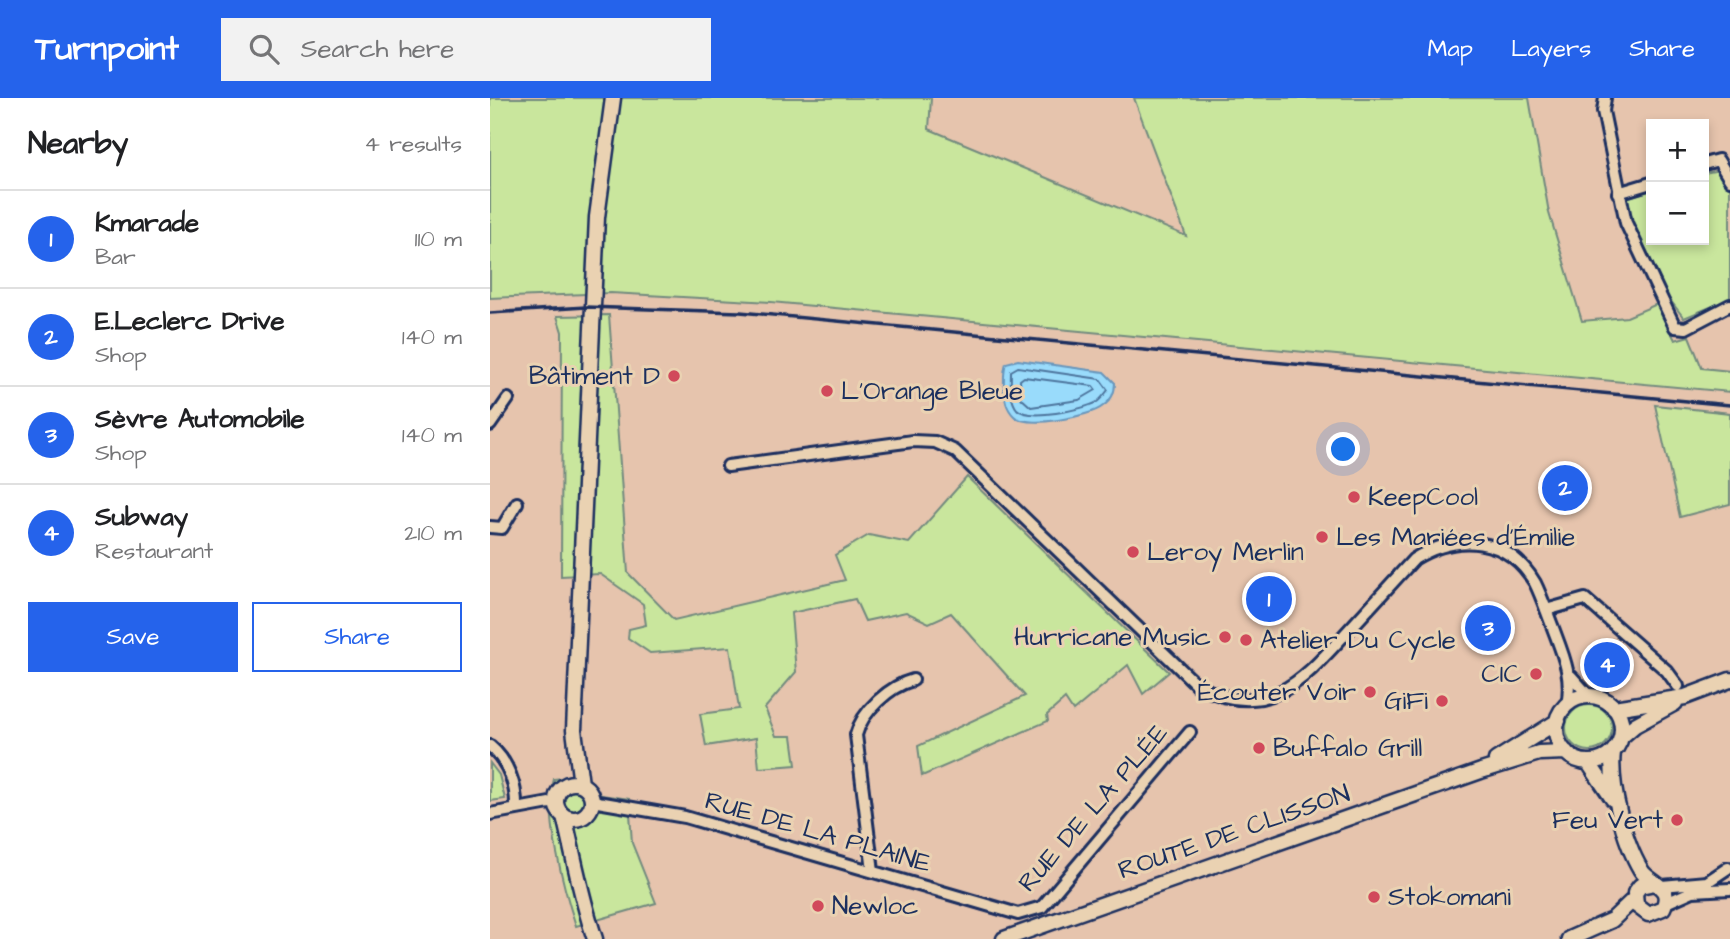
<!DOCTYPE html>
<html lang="en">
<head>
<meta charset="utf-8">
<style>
  body { margin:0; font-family:"Architects Daughter",sans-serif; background:#f2f2f2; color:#202124 }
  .controls { position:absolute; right:21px; top:21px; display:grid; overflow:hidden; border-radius:0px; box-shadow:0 4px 10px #0003 }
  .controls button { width:63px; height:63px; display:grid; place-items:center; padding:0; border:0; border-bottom:2px solid #e0e0e0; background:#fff; color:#202124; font:35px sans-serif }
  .you { position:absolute; left:854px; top:352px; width:24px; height:24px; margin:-18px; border:5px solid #fff; border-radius:50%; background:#1a73e8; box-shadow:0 0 0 10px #1a73e833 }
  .badge { display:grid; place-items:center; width:46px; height:46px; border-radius:50%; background:#2563eb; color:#fff; font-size:23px; font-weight:700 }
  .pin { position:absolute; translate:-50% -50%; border:4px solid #fff; box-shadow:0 2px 7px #0006 }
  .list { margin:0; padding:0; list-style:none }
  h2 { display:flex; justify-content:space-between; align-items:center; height:91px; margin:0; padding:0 28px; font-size:30px }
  h2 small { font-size:23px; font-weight:400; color:#757577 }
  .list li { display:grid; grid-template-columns:46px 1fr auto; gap:21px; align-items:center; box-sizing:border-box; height:98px; padding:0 28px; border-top:2px solid #e0e0e0 }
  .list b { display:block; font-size:26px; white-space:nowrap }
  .list p { margin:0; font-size:23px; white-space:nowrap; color:#757577 }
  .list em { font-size:23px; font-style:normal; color:#757577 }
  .actions { display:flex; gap:14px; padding:21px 28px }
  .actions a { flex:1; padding:16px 0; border:2px solid #2563eb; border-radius:0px; text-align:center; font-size:24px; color:#2563eb }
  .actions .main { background:#2563eb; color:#fff }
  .icon { flex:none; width:38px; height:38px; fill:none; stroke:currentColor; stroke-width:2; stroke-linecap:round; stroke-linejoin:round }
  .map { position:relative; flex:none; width:1240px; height:841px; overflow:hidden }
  header { display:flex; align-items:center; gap:42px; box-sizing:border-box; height:98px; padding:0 35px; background:#2563eb; color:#fff }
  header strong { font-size:33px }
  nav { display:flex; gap:38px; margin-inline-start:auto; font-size:24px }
  .search { width:490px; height:63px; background:#f2f2f2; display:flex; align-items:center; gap:18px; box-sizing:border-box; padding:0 24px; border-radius:0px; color:#757577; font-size:26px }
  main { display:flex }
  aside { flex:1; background:#fff }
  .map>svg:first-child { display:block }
</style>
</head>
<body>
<header>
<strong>Turnpoint</strong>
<div class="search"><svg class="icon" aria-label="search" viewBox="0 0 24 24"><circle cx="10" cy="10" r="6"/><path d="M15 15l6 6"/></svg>Search here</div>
<nav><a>Map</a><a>Layers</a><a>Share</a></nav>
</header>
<main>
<aside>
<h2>Nearby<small>4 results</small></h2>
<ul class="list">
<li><span class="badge">1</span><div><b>Kmarade</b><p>Bar</p></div><em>110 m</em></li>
<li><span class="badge">2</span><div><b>E.Leclerc Drive</b><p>Shop</p></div><em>140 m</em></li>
<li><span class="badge">3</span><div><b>Sèvre Automobile</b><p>Shop</p></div><em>140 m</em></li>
<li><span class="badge">4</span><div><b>Subway</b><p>Restaurant</p></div><em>210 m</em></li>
</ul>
<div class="actions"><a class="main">Save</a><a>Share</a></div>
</aside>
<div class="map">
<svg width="1240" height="841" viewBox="0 0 1240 841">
  <rect width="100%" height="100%" fill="#e6c4ad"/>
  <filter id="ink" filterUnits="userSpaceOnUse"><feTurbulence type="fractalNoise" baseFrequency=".0143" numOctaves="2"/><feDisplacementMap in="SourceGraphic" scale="14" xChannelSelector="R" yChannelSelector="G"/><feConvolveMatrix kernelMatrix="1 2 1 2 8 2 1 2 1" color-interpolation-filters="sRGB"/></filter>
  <g filter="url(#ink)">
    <path fill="#c9e69d" stroke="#728a7e" stroke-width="2" d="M0,0H441L439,31L696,138L644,0H1039L1059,115L1092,223L1137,219L1167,206L1185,242L1199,238L1212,270L1240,273V294L281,204L121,195L0,200Z
      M1240,70V201L1194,220L1167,185L1133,101L1161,92V142H1214V75Z
      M119,217L138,475L184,522L355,482L345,457L379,437L419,445L477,379L679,574L653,596L638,567L583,613L575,601L557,617L558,623L432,678L428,648L535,598L461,515L439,525L416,514L375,523L365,501L301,515L306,574L275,610L286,638H302L306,667L269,670L266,640L216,648L210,616L249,611L240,549L160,555L138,540L139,531L156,527L153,506L110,476L71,478L72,234L67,218Z
      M1165,307L1240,315V406L1190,419Z
      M1076 630a23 23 0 1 1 46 0a23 23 0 1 1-46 0Z
      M0,665L9,677L15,701L0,703Z
      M93,678L111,697L139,701L142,745L166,805L86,828C74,792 54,716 64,681Z"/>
    <path fill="#99dbfb" stroke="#6796bc" stroke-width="2" d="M528,262L614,274L625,285C625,295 622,302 613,308C600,319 536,331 524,318C516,310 515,302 514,292C514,283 513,274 516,265Z"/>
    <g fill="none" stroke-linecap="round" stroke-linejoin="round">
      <path stroke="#4d749d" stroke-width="2" d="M528,269L610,281L618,292C615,296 611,301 607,304C593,312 538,323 527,311C519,301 521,286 521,273Z
        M534,279L603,288L606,292L589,302L541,309L531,300L530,282Z"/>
      <defs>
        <path id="street" d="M1115,0L1113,13L1136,125L1185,229L1196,230L1240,207
          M1214,66L1228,62L1240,82
          M1128,95L1161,85
          M0,327L18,301
          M238,368L423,343L445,344L465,353L708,588C779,624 813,582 858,533C880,509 902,485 924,461C967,435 1018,438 1045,485C1052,499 1057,515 1063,530C1073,557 1083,578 1077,607
          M0,429L12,430L27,405
          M1056,512L1095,501L1177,573L1188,588
          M1081,578L1100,599
          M0,648C18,663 27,688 26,711
          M102,703L195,719L528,816L552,809L700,634
          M0,716L65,704
          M383,773L366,637C372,613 400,588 423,582
          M1172,788L1217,784L1238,770
          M1176,805L1203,793L1240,791"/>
        <path id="secondary" d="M1066 631a33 33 0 1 1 66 0a33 33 0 1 1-66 0Z
          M1124,610L1195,599L1240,582
          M1131,639L1145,627L1185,605
          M1123,654C1119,686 1134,744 1151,772C1159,786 1184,788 1173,810L1158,816L1146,807L1145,795L1150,788L1165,785
          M1006,662L1068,623
          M1098,664L1123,701
          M66 703a18 18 0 1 1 36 0a18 18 0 1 1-36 0Z
          M91,686L84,632L107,119L123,0
          M74,718C84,759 91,800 105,841
          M514,841L991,673L1049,655L1076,654
          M1079,841L1122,822L1144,801"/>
      </defs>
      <use href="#street" stroke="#1b2f5e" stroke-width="16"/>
      <use href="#secondary" stroke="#1b2f5e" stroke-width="19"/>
      <use href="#street" stroke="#ead2b2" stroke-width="10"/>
      <use href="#secondary" stroke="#ead2b2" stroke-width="14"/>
      <path stroke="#1b2f5e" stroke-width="3.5" d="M0,215L96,209L250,214L1240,307"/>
    </g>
  </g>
  <g fill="#d1495b" stroke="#ead2b2" stroke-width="2.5">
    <circle cx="184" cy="278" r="7"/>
    <circle cx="337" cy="293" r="7"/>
    <circle cx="864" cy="399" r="7"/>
    <circle cx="832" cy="439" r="7"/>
    <circle cx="643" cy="454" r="7"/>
    <circle cx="735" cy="539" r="7"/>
    <circle cx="756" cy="542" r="7"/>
    <circle cx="1046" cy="576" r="7"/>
    <circle cx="880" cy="594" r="7"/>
    <circle cx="952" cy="603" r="7"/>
    <circle cx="769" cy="650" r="7"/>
    <circle cx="1187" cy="722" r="7"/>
    <circle cx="884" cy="799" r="7"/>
    <circle cx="328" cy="808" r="7"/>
  </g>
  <g text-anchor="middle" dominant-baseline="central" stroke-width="6" stroke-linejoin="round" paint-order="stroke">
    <g font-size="26" fill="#1b2f5e" stroke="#ead2b2" text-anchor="start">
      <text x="170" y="278" text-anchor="end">Bâtiment D</text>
      <text x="351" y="293">L'Orange Bleue</text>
      <text x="878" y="399">KeepCool</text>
      <text x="846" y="439">Les Mariées d'Émilie</text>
      <text x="657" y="454">Leroy Merlin</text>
      <text x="721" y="539" text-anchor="end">Hurricane Music</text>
      <text x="770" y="542">Atelier Du Cycle</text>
      <text x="1032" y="576" text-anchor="end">CIC</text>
      <text x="866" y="594" text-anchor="end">Écouter Voir</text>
      <text x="938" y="603" text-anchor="end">GiFi</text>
      <text x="783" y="650">Buffalo Grill</text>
      <text x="1173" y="722" text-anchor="end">Feu Vert</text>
      <text x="898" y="799">Stokomani</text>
      <text x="342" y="808">Newloc</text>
    </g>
    <g font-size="26" fill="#1b2f5e" stroke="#ead2b2">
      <text transform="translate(603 710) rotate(-49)">RUE DE LA PLÉE</text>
      <text transform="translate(328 734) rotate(16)">RUE DE LA PLAINE</text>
      <text transform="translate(744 734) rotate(-19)">ROUTE DE CLISSON</text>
    </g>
  </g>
</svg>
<div class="controls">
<button>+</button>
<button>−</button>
</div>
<div class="you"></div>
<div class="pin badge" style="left:779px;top:501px">1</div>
<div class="pin badge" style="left:1075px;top:390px">2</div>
<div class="pin badge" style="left:998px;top:530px">3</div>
<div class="pin badge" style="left:1117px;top:567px">4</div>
</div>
</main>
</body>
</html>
